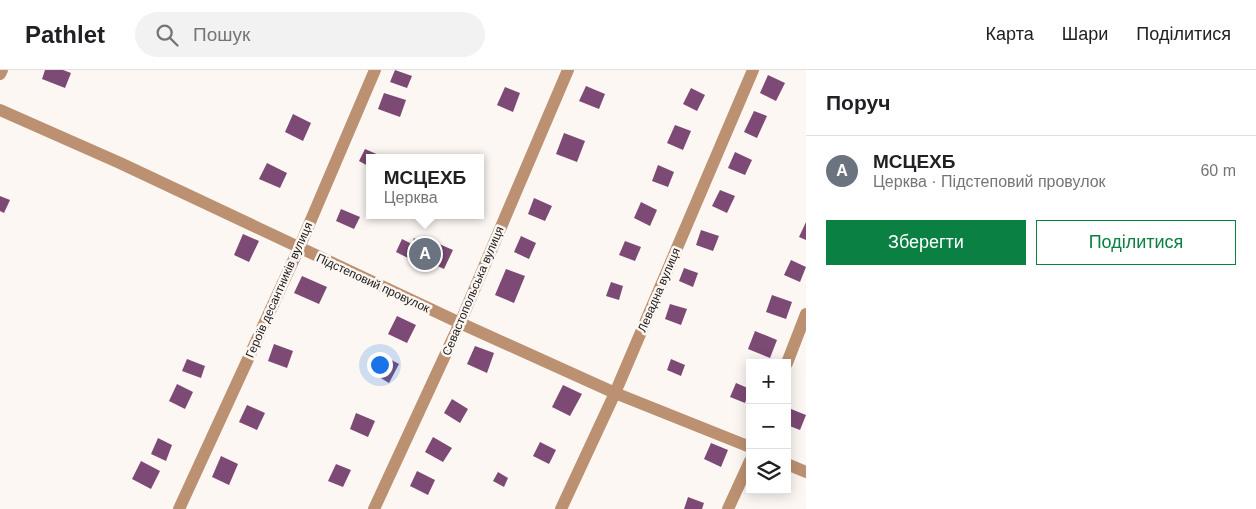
<!DOCTYPE html>
<html lang="uk">
<head>
<meta charset="utf-8">
<style>
  body { margin:0; font-family:Arial,sans-serif; background:#f2f2f2; color:#202124 }
  .controls { position:absolute; right:15px; bottom:15px; display:grid; overflow:hidden; border-radius:0px; box-shadow:0 2px 12px #0003 }
  .controls button { width:45px; height:45px; display:grid; place-items:center; padding:0; border:0; border-bottom:1px solid #e0e0e0; background:#fff; color:#202124; font:25px sans-serif }
  .you { position:absolute; left:379px; top:294px; width:18px; height:18px; margin:-12px; border:4px solid #fff; border-radius:50%; background:#1a73e8; box-shadow:0 0 0 8px #1a73e833 }
  .badge { display:grid; place-items:center; width:32px; height:32px; border-radius:50%; background:#0b8043; color:#fff; font-size:16px; font-weight:700 }
  .pin { position:absolute; translate:-50% -50%; border:2px solid #fff; box-shadow:0 1px 5px #0006 }
  .popup { position:absolute; left:366px; top:84px; width:118px; height:65px; box-sizing:border-box; display:grid; place-content:center; border-radius:0px; background:#fff; filter:drop-shadow(0 1px 4px #0005); font-size:16px; white-space:nowrap; color:#757577 }
  .popup b { font-size:19px; color:#202124 }
  .popup::after { content:''; position:absolute; left:50%; top:100%; margin-left:-10px; border:10px solid transparent; border-top-color:#fff }
  .list { margin:0; padding:0; list-style:none }
  h2 { display:flex; justify-content:space-between; align-items:center; height:65px; margin:0; padding:0 20px; font-size:21px }
  h2 small { font-size:16px; font-weight:400; color:#757577 }
  .list li { display:grid; grid-template-columns:32px 1fr auto; gap:15px; align-items:center; box-sizing:border-box; height:70px; padding:0 20px; border-top:1px solid #e0e0e0 }
  .list b { display:block; font-size:19px; white-space:nowrap }
  .list p { margin:0; font-size:16px; white-space:nowrap; color:#757577 }
  .list em { font-size:16px; font-style:normal; color:#757577 }
  .actions { display:flex; gap:10px; padding:15px 20px }
  .actions a { flex:1; padding:11px 0; border:1px solid #0b8043; border-radius:0px; text-align:center; font-size:18px; color:#0b8043 }
  .actions .main { background:#0b8043; color:#fff }
  .icon { flex:none; width:28px; height:28px; fill:none; stroke:currentColor; stroke-width:2; stroke-linecap:round; stroke-linejoin:round }
  .map { position:relative; flex:none; width:806px; height:439px; overflow:hidden }
  header { display:flex; align-items:center; gap:30px; box-sizing:border-box; height:70px; padding:0 25px; background:#fff; border-bottom:1px solid #e0e0e0 }
  header strong { font-size:24px }
  nav { display:flex; gap:28px; margin-inline-start:auto; font-size:18px }
  .search { width:350px; height:45px; background:#f2f2f2; display:flex; align-items:center; gap:12px; box-sizing:border-box; padding:0 18px; border-radius:28px; color:#757577; font-size:19px }
  main { display:flex }
  aside { flex:1; background:#fff }
  .map>svg:first-child { display:block }
</style>
</head>
<body>
<header>
<strong>Pathlet</strong>
<div class="search"><svg class="icon" aria-label="search" viewBox="0 0 24 24"><circle cx="10" cy="10" r="6"/><path d="M15 15l6 6"/></svg>Пошук</div>
<nav><a>Карта</a><a>Шари</a><a>Поділитися</a></nav>
</header>
<main>
<div class="map">
<svg width="806" height="439" viewBox="0 0 806 439">
  <rect width="100%" height="100%" fill="#fcf7f3"/>
  <path fill="#7c4a75" d="M45,0H63L71,3L65,18L42,9Z
    M395,0L412,6L407,18L390,12Z
    M768,5L785,13L776,31L760,23Z
    M586,16L605,24L599,39L579,31Z
    M505,17L520,23L513,42L497,35Z
    M691,18L705,25L697,41L683,34Z
    M384,23L406,30L400,47L378,39Z
    M754,41L767,46L757,68L744,62Z
    M293,44L311,53L303,71L285,62Z
    M675,55L691,61L683,80L667,73Z
    M564,63L585,71L577,92L556,84Z
    M365,79L381,86L380,88H370V97L359,91Z
    M735,82L752,90L745,105L728,98Z
    M267,93L287,103L280,118L259,109Z
    M658,95L674,102L668,117L652,111Z
    M720,120L735,126L727,143L712,136Z
    M0,126L10,130L4,143L0,141Z
    M534,128L552,136L545,151L528,144Z
    M641,132L657,140L650,156L634,148Z
    M341,139L360,147L354,159L336,151Z
    M806,152V170L799,167Z
    M701,160L719,166L713,181L696,175Z
    M243,164L259,171L249,192L234,185Z
    M521,166L536,173L529,189L514,182Z
    M423,167L453,180L444,199L414,185L412,190L396,182L402,169L412,174L414,168L421,172Z
    M625,171L641,177L635,191L619,185Z
    M791,190L806,197L800,212L784,205Z
    M684,198L698,203L693,217L679,211Z
    M506,199L525,206L514,233L495,225Z
    M302,206L327,217L319,234L294,223Z
    M611,212L623,216L619,230L606,226Z
    M772,225L792,232L786,249L766,242Z
    M670,234L687,239L681,255L665,249Z
    M397,246L416,255L407,273L388,264Z
    M755,261L777,270L770,288L748,279Z
    M274,274L293,281L287,298L268,291Z
    M475,276L494,283L487,303L467,294Z
    M384,286L399,294L389,313L374,304Z
    M187,289L205,296L201,308L182,301Z
    M671,289L685,295L681,306L667,300Z
    M736,313L750,319L745,333L730,327Z
    M177,314L193,322L185,339L169,331Z
    M563,315L582,324L570,346L552,337Z
    M452,329L468,339L460,353L444,343Z
    M247,335L265,343L257,360L239,352Z
    M791,339L806,345L800,360L787,355V349Z
    M356,343L375,351L368,367L350,359Z
    M433,367L452,378L443,392L425,382Z
    M158,368L172,375L166,391L151,384Z
    M540,372L556,380L549,394L533,386Z
    M711,373L728,380L721,397L704,389Z
    M221,386L238,394L229,415L212,407Z
    M141,391L160,401L151,419L132,409Z
    M336,394L351,400L343,417L328,411Z
    M417,401L435,410L428,425L410,416Z
    M498,402L508,408L504,417L493,411Z
    M688,427L704,433L702,439H684Z"/>
  <g fill="none" stroke-linecap="round" stroke-linejoin="round">
    <path stroke="#bc9171" stroke-width="12" d="M0,4L2,0
      M0,40L120,93L460,253L615,323L750,377
      M787,293L806,244
      M787,394L806,402
      M179,439L299,178L375,0
      M374,439L460,253L568,0
      M561,439L615,323L753,0
      M728,439L750,391"/>
  </g>
  <g text-anchor="middle" dominant-baseline="central" stroke-width="5" stroke-linejoin="round" paint-order="stroke">
    <g font-size="12" fill="#1c1a19" stroke="#fcf7f3">
      <text transform="translate(373 213) rotate(25)">Підстеповий провулок</text>
      <text transform="translate(279 220) rotate(-66)">Героїв десантників вулиця</text>
      <text transform="translate(659 220) rotate(-67)">Левадна вулиця</text>
      <text transform="translate(473 221) rotate(-67)">Севастопольська вулиця</text>
    </g>
  </g>
</svg>
<div class="controls">
<button>+</button>
<button>−</button>
<button><svg class="icon" aria-label="layers" viewBox="0 0 24 24"><path d="M12 4l9 5-9 5-9-5zM3 14l9 5 9-5"/></svg></button>
</div>
<div class="you"></div>
<div class="pin badge" style="left:425px;top:184px;background:#6b7280">A</div>
<div class="popup"><b>МСЦЕХБ</b>Церква</div>
</div>
<aside>
<h2>Поруч<small></small></h2>
<ul class="list">
<li><span class="badge" style="background:#6b7280">A</span><div><b>МСЦЕХБ</b><p>Церква · Підстеповий провулок</p></div><em>60 m</em></li>
</ul>
<div class="actions"><a class="main">Зберегти</a><a>Поділитися</a></div>
</aside>
</main>
</body>
</html>
